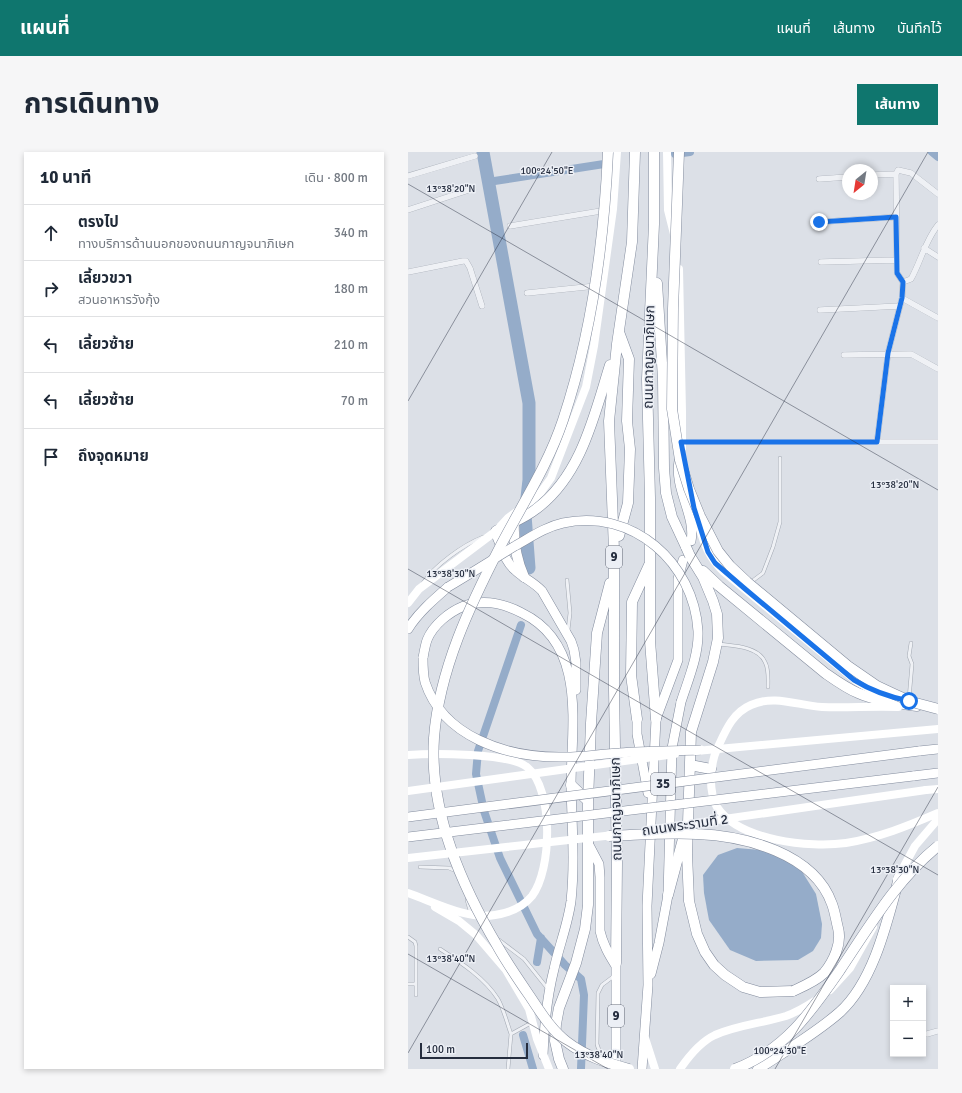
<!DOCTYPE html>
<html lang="th">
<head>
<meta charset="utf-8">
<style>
  body { margin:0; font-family:Signika,"Noto Sans Thai",sans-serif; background:#f6f6f7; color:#1f2937 }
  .controls { position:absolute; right:12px; bottom:12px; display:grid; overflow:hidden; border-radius:0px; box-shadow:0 2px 6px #0003 }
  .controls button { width:36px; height:36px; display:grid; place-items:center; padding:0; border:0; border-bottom:1px solid #e0e1e3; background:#fff; color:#1f2937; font:20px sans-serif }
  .compass { position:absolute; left:434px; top:12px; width:36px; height:36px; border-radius:50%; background:#fff; box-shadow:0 2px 6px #0003; rotate:210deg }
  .scale { position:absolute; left:12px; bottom:10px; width:108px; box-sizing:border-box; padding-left:4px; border:2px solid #252d3e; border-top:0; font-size:11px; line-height:14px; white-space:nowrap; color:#252d3e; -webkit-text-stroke:3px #eceff5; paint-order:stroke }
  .stop { position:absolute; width:12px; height:12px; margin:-9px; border:3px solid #1a73e8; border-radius:50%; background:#fff }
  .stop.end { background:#1a73e8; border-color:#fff; box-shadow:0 1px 4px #0008 }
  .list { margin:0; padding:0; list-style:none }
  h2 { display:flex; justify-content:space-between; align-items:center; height:52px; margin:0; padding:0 16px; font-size:17px }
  h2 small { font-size:13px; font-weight:400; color:#747a83 }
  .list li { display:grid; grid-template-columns:26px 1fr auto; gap:12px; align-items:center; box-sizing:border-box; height:56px; padding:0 16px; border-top:1px solid #e0e1e3 }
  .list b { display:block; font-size:15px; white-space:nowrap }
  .list p { margin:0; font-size:13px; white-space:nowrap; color:#747a83 }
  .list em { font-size:13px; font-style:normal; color:#747a83 }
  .icon { flex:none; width:22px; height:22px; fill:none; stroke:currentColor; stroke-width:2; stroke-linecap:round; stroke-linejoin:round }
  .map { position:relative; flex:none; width:530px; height:917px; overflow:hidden; border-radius:0px }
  header { display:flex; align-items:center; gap:24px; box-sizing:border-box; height:56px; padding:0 20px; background:#0f766e; color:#fff }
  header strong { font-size:19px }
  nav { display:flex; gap:22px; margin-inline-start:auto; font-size:14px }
  .intro { display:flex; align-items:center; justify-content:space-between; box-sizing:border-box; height:96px; padding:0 24px }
  h1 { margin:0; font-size:28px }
  .button { padding:10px 18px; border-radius:0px; background:#0f766e; color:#fff; font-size:14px; font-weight:700 }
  main { display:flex; gap:24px; padding:0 24px }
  aside { flex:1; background:#fff; border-radius:0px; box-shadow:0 2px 6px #0003 }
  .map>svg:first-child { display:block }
</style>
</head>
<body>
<header>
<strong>แผนที่</strong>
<nav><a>แผนที่</a><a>เส้นทาง</a><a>บันทึกไว้</a></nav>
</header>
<div class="intro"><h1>การเดินทาง</h1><a class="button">เส้นทาง</a></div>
<main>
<aside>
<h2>10 นาที<small>เดิน · 800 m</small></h2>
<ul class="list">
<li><svg class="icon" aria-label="ahead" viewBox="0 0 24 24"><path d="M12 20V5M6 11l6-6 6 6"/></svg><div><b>ตรงไป</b><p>ทางบริการด้านนอกของถนนกาญจนาภิเษก</p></div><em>340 m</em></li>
<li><svg class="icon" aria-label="right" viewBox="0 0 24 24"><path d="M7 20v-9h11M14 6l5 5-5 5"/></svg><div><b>เลี้ยวขวา</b><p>สวนอาหารวังกุ้ง</p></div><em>180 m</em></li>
<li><svg class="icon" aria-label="left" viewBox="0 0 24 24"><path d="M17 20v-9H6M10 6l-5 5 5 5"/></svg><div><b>เลี้ยวซ้าย</b></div><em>210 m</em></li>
<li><svg class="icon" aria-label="left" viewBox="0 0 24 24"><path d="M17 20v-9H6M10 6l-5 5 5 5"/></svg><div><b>เลี้ยวซ้าย</b></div><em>70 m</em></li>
<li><svg class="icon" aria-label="arrive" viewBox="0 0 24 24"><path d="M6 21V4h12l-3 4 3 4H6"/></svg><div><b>ถึงจุดหมาย</b></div></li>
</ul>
</aside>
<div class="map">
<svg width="530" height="917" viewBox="0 0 530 917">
  <rect width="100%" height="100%" fill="#dce0e7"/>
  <path fill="#95acc9" d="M329,696L353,698L376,706L393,718L408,742L414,772L413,786L405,799L390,808L348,809L322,798L301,768L296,741L295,723L310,703Z"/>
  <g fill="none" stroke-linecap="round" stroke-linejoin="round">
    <path stroke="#95acc9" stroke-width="8" d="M524,0L530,5
      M267,2L282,0
      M80,30L196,12
      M113,473L70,599L68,622L76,659L92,706L129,782L157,813L173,827L176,843L173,917
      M129,810L133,786
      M115,883L125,917"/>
    <path stroke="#95acc9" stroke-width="13" d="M75,0L121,251V328L117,363L121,416"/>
    <defs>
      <path id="service" d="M159,428L162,461L160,478
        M343,430L355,421L365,395L372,370V306
        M15,431C27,413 55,393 75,385
        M310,492C325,494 350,494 357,510C361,517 360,527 360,535
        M501,547L504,512L501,504L503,491
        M12,715L41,716L48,719
        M59,748L63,762
        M0,785L7,790L8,794V843
        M91,788L116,807L140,837
        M32,797C52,810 77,826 90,847C96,858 99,871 103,882
        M0,832H8
        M206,907C197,903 191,902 189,892L190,841L194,833L206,824
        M100,917L103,882L123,871"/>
      <path id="minor" d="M464,23L488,22
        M0,24L67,4
        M411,27L440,25
        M0,58L61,38
        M411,70L488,65
        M102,74L199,58
        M516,96L530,105
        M413,110L488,108
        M0,120L55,109H58L62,116L74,154
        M495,130L503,127C513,109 517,89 530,73
        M119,141L188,134
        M494,146L530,166
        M412,158L492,154
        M436,203L503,202L530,217
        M273,290H530
        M469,290L480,201L494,146L495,130L489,121L488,22L490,18L503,21L530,42
        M519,882L530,879"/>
      <path id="trunk" d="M271,309C266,337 288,364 283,389
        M88,379L89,385C94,396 97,410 107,418C115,426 126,430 134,439L163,489L166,498L168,511V538
        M0,477C10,461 25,448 40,435
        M15,506C16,500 17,494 19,488C25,473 41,460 56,454C76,447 95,451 114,461C180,493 163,575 163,635C164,673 167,711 163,749C160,772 151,794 146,817C139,845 136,874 135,903
        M229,567V582L240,641
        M511,599L530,597
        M505,624L530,621
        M181,693L191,712L192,725V779C195,793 201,803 208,814
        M243,822L251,791L260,743L264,596L273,550
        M208,917V811
        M234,917L240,833L239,754L248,567L270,508V427L275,408"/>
      <path id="motorway" d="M246,0V72L239,227L242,346V489L248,567
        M249,131L255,227L256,316L258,341L264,365L278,395
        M106,370C105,388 109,409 116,425
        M88,379C101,372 117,366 128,357C173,324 186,264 202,213
        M211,384L220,351L222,297L219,269L221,207L211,180
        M282,404L295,425L305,449L309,462L310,486L305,510L283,580L279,702L281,749L289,782L297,800L306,813L317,823L335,835L352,840L385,839
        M295,419L311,434L417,521C427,528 438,536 450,541C468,549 489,551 509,554
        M229,567L223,523L224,450L241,413
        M282,613L303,617
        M163,633L178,647
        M260,743L275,687
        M208,811L209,711L206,538V398L201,269L209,192L224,90L227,0
        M155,917L151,907L147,889L148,872L151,856L168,811L177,777L180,753V649L183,571L189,481L202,431
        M350,917C377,899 407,882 432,860C467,828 480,766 492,722"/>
    </defs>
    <use href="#service" stroke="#a1a7b1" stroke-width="4"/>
    <use href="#minor" stroke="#a1a7b1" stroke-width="6"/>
    <use href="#trunk" stroke="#838c9e" stroke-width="10"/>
    <use href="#motorway" stroke="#838c9e" stroke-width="11"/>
    <use href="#service" stroke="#eff1f5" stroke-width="3"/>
    <use href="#minor" stroke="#eff1f5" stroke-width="5.5"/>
    <path stroke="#fff" stroke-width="8" d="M259,0L260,58L266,82
      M271,117L274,260V296
      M287,362C295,386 297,402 316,420L447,528L460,536L487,546
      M0,451L11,437L88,379L100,366L123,349L133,340L143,326L178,235L186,194L205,57L209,0
      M490,555C464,554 439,556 414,555C390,554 368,542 343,553C324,561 317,580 309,597C304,608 303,618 303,629C303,637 305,649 309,655C331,689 402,696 438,691C470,686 500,674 530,661
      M0,603C24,601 102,601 119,615C146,637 144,718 124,744C115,755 100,761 87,763C59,768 26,750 0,741
      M518,638L530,637
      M489,727L507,694L530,667
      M27,755L51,769L68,783L98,818L121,857L129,887L141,917
      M422,838L442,816L465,775
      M237,886L247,917
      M272,917C281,904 292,890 307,883C330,873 355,871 378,864C389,860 399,854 408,848"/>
    <use href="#trunk" stroke="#fff" stroke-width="9"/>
    <use href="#motorway" stroke="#fff" stroke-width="10"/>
    <defs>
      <path id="trunk-bridge" d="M40,435C62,422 84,408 107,394C123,385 137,375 155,371C225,356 286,411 290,479C291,503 280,528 273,550
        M15,506C15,513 15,522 17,530C35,585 98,605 151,605C171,606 191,602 211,601C238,599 266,599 293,598
        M0,665L511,599
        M0,685L505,624"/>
      <path id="motorway-bridge" d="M200,0C196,91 184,181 155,268C140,313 115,351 93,393C62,453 31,518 26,586C21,660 53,733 90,795C99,811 110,827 121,843C132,859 143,878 159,890C177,904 199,911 221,917
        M271,0L265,157L264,257L272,308L281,337L292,364L310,399L322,414L339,430L440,514L469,534L486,542L504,550L530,557
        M278,395L282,404
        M201,684C230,683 260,680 289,682C337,684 406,701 424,752C427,760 428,768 430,776C434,791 426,809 416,821C408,829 396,834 385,839
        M327,917C377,898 403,860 432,818C461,775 489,727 530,694"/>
    </defs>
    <use href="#trunk-bridge" stroke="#838c9e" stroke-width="10" stroke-linecap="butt"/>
    <use href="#motorway-bridge" stroke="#838c9e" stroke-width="11" stroke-linecap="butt"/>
    <path stroke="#fff" stroke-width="8" d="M288,599L530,577
      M0,639L267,602
      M240,678L518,638
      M0,706L206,683"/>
    <use href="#trunk-bridge" stroke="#fff" stroke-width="9"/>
    <use href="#motorway-bridge" stroke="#fff" stroke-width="10"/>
  </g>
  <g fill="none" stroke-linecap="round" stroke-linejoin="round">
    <path stroke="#1a73e8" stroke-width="5" d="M411,70L488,65L489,121L495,130L494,146L480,201L469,290H273L286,356L300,400L307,411L336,436L446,528C464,539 481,545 501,549"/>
  </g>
  <path fill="none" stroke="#252d3e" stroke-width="1" stroke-opacity="0.45" d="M0,32L530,338M0,249L144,0M0,417L530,723M0,802L200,917M0,901L520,0M367,917L530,635"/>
  <g text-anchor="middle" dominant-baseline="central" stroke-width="3" stroke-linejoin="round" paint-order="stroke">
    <g fill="#eceff5" stroke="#616775" stroke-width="1">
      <rect x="198" y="394" width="16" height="22" rx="3"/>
      <rect x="243" y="621" width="24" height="22" rx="3"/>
      <rect x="200" y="853" width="16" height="22" rx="3"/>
    </g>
    <g font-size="13" font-weight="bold" fill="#252d3e">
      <text x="206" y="405">9</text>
      <text x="255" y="632">35</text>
      <text x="208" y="864">9</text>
    </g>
    <g font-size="14" fill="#252d3e" stroke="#eceff5">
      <text transform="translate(241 205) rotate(-89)">ถนนกาญจนาภิเษก</text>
      <text transform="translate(208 657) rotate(-91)">ถนนกาญจนาภิเษก</text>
      <text transform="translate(277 673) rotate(-8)">ถนนพระรามที่ 2</text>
    </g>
  </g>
  <g font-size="10" text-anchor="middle" fill="#252d3e" stroke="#eceff5" stroke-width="3" stroke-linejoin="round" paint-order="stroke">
    <text x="139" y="22">100°24'50"E</text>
    <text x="43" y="40">13°38'20"N</text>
    <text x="487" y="336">13°38'20"N</text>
    <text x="43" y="425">13°38'30"N</text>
    <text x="487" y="721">13°38'30"N</text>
    <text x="43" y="810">13°38'40"N</text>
    <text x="372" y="902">100°24'30"E</text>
    <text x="191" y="906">13°38'40"N</text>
  </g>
</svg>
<div class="controls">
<button>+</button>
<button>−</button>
</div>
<svg class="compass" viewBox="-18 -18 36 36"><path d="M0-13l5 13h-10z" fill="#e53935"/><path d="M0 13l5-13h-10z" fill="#747a83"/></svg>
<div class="scale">100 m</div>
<div class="stop" style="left:501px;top:549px"></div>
<div class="stop end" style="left:411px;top:70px"></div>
</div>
</main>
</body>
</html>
